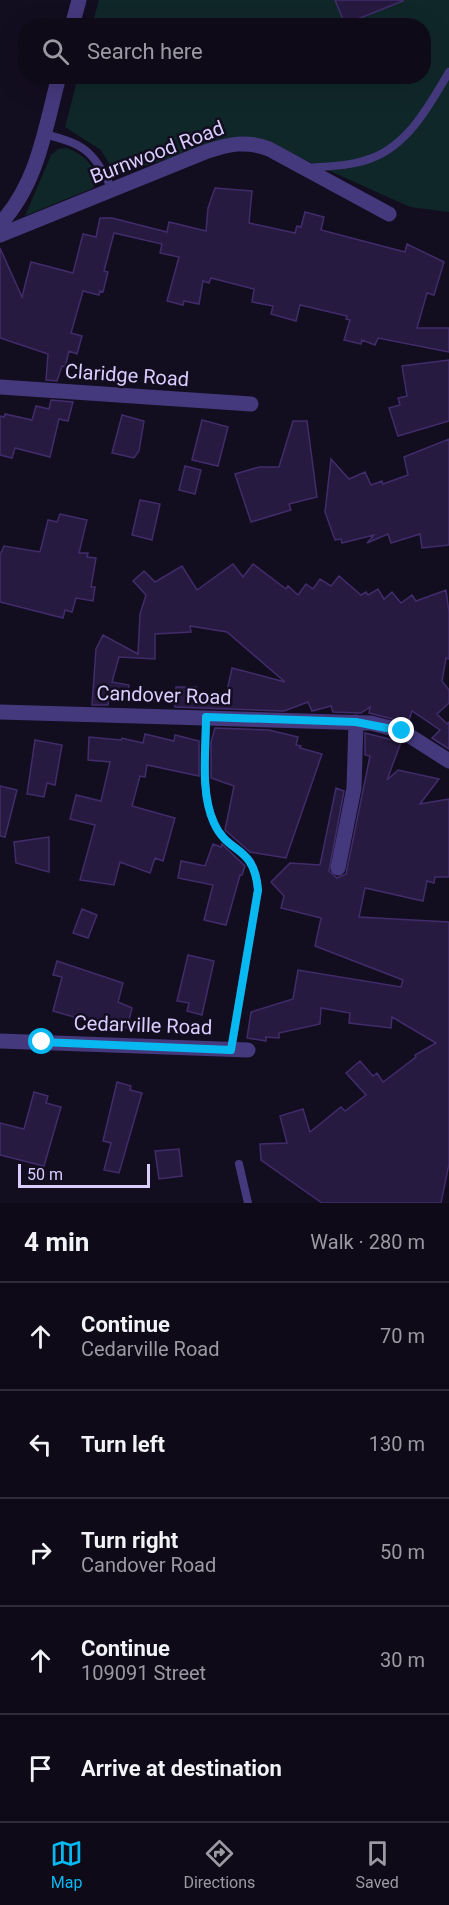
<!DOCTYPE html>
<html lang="en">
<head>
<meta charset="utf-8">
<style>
  body { margin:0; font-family:Roboto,sans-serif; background:#1c1825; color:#f1f3f6 }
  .scale { position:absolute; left:18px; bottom:15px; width:132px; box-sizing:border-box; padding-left:6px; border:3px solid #d9cdfe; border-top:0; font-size:16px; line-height:21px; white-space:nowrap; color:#d9cdfe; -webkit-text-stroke:4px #130d20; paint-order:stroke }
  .stop { position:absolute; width:18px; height:18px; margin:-14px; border:4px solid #07b9f0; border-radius:50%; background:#fff }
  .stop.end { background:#07b9f0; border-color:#fff; box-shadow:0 2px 6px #0008 }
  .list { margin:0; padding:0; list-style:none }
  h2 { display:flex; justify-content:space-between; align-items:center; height:78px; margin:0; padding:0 24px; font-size:26px }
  h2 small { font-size:20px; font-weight:400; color:#9b9aa2 }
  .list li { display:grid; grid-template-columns:39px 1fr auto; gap:18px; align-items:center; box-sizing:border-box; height:108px; padding:0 24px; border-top:2px solid #2e2b37 }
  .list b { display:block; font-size:22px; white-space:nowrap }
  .list p { margin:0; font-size:20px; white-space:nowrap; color:#9b9aa2 }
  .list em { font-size:20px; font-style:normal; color:#9b9aa2 }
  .icon { flex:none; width:33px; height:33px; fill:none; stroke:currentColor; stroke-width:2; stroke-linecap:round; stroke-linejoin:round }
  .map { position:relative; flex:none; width:449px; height:1203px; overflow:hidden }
  .search { position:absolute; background:#0e0a18; box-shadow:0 6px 24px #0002; left:18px; right:18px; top:18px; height:66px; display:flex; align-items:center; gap:15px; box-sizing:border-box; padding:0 21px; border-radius:24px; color:#9b9aa2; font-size:22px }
  .sheet { height:618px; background:#0e0a18 }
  nav { display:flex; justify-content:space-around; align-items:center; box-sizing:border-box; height:84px; border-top:2px solid #2e2b37; background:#0e0a18; font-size:16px; color:#9b9aa2 }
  nav a { display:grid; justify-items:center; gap:3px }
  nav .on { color:#07b9f0 }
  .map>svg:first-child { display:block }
</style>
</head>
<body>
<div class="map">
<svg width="449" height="1203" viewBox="0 0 449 1203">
  <rect width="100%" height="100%" fill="#130d20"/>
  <path fill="#102729" d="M99,0H449V212L410,207L259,139L236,138L116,175L101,150L65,127L78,77L424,76V26L92,25Z
    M66,148C83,153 102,170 93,188L25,216L51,155L58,149Z"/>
  <path fill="#271a40" stroke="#412c6b" stroke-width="1.5" d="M335,0H403V1L345,24Z
    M215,188L252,191L249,223L295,233L297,226L301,227L305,212L324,217L321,230L405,252L407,244L444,262L434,295L427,293L417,328H449V352L378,338L375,345L362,340L361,344L344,340L350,320L346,319L347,316L300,305L296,321L271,314L273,306L252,302L254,289L211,278L209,283L203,281L199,304L184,301L183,305L167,301L179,257L160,253L162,244L114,233L104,271L108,272L103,292L100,291L99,295L83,291L71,333L82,336L77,354L69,351L65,367L62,366L57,381L46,380L48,354L0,338V248L22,297L31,262L73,273L83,234L96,237L100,218H112L167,232L169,222L206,231L208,208Z
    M449,360V421L398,436L389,408L400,405L398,398L407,396L402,366Z
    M51,400L73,402L68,421L59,419L50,457L15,448L12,458L0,455V416L4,417L5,414L32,420L36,406L49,409Z
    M122,415L144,421L139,451L134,458L112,453Z
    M202,420L228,427L218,466L192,460Z
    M293,421H307L317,497L289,504L291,510L251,522L235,474L259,467H279Z
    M449,439V545L422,548L420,534L391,543L388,534L367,543L374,535L342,543L341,539L335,540L325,512L331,459L349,479L365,472L371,485L382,481L383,484L408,475L404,457Z
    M185,466L201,470L195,494L179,490Z
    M140,500L160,504L152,540L132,535Z
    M60,514L87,520L79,553H88L87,557L96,558L91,587H95L93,601L76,598L72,612L65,610L63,618L0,602V555L4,546L40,552L48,520L57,522Z
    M233,564L243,577L253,564L286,589L288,586L298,595L306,584L313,589L320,579L331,586L339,576L361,595L366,592L368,595L378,589L384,599L392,592L401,603L412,595L416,601L446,590L449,612V659L446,658L442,681L449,690V703L437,714L447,724L449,722V749L432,738L440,730L412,711L408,723L369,713L370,707L361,713L333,712L331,706L312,711L308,702L284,711L175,707L176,687H196V698L225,700L232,668L285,682L227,632L190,626L191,632L155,634V659L119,657L112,682L129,685L126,701L109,697L108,705H92L96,649L103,635L138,654L140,614L146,595L133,581L144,571L155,582L182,566L197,590Z
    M215,728L269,730L298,737L296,745L301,746L300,748L322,754L286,858L250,852L225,830L234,786L211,778V742Z
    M365,733L401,742L387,780L398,770L439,779L420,804L449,799V877H435L434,883L427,881L423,901L365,888L359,917L449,922V1164L441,1203H322L261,1160L260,1144L287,1143L280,1116L303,1109L310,1132L341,1107L345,1111L366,1095L346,1073L360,1061L373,1076L377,1073L383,1082L416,1057L415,1055L436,1043L392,1017L391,1028L349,1023L350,1013L321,1008L320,1024L279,1033V1038L266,1037V1041L247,1038L251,1012L293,999L298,970L401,987L403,980L315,946L321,918L281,908L284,896L271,882L290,863L320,865L336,788L344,791L329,871L337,878L346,874L370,756L365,755Z
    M145,734L174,741L175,735L199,741V776L147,765L145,777L140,776L132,806L175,818L163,861L155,858L150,873L120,862L114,885L80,880L95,825L70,819L76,795L101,801L110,762L88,760L89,737L121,740L122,738L143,743Z
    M35,740L62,745L55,785L47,783L44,797L27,794Z
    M0,786L17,790L5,837L0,836Z
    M49,837V872L16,863L14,842Z
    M213,844L221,847L222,844L245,866L242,875H240L226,925L204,920L213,885L178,878L181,861L205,866Z
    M82,909L97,915L88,938L73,933Z
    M188,955L214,961L202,1015L187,1011L189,1003L177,1001Z
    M57,961L123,983L118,1002L132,1008L127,1028L110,1023L109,1027L53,1011L62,977L53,975Z
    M117,1082L131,1086L130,1090L142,1093L119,1173L104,1170L111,1143L103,1141Z
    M34,1092L48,1096L46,1103L61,1107L44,1166L0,1155V1123L24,1129Z
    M179,1149L182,1176L159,1179L155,1151Z"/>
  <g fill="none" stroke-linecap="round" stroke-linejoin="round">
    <path stroke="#45397d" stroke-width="8" d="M44,134C88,145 93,152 113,191
      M307,168C328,166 353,166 372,158C409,144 430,104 449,72
      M206,717C206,750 200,793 214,823C228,855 255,844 258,890L231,1050
      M239,1164L248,1203"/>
    <path stroke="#45397d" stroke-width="15" d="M72,26L79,0
      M0,224C38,183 45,129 59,76
      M0,235L205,152C229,144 246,140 269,149L389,214
      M0,387L251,404
      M0,712L371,723L402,731L449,761
      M338,868L354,788L356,722
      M0,1041L248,1050"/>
  </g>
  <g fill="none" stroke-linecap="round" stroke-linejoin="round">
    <path stroke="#07b9f0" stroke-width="8" d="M42,1042L231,1050L258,890C254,844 228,855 214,823C200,793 206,750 206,717L356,722L402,731"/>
  </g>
  <g text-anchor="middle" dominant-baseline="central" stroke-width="5" stroke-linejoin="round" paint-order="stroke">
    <g font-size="20" fill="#d9cdfe" stroke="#130d20">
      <text transform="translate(157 152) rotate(-21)">Burnwood Road</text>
      <text transform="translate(127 375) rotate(4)">Claridge Road</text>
      <text transform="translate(164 695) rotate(2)">Candover Road</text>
      <text transform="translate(143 1025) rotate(2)">Cedarville Road</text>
    </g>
  </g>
</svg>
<div class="scale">50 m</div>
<div class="stop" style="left:42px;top:1042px"></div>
<div class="stop end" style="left:402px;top:731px"></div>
<div class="search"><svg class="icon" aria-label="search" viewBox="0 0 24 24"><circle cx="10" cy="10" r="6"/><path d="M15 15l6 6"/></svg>Search here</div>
</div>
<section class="sheet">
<h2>4 min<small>Walk · 280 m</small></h2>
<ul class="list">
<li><svg class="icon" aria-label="ahead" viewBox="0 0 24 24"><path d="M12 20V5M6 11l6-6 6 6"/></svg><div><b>Continue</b><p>Cedarville Road</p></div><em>70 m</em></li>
<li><svg class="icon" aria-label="left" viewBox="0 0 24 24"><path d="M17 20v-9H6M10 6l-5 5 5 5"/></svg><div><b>Turn left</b></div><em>130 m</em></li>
<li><svg class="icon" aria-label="right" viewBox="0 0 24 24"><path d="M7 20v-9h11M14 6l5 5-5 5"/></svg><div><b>Turn right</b><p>Candover Road</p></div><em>50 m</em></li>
<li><svg class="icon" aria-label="ahead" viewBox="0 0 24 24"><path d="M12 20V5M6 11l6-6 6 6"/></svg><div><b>Continue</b><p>109091 Street</p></div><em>30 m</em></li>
<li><svg class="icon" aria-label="arrive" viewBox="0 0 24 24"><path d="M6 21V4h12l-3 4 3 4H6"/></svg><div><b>Arrive at destination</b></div></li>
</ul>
</section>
<nav>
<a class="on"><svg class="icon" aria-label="map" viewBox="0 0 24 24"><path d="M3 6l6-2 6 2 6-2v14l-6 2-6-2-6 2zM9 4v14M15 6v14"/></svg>Map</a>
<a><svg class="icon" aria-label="directions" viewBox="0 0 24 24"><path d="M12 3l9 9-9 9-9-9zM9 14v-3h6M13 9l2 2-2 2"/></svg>Directions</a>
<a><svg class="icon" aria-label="saved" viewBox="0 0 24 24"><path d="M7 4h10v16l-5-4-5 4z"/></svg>Saved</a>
</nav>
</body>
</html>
